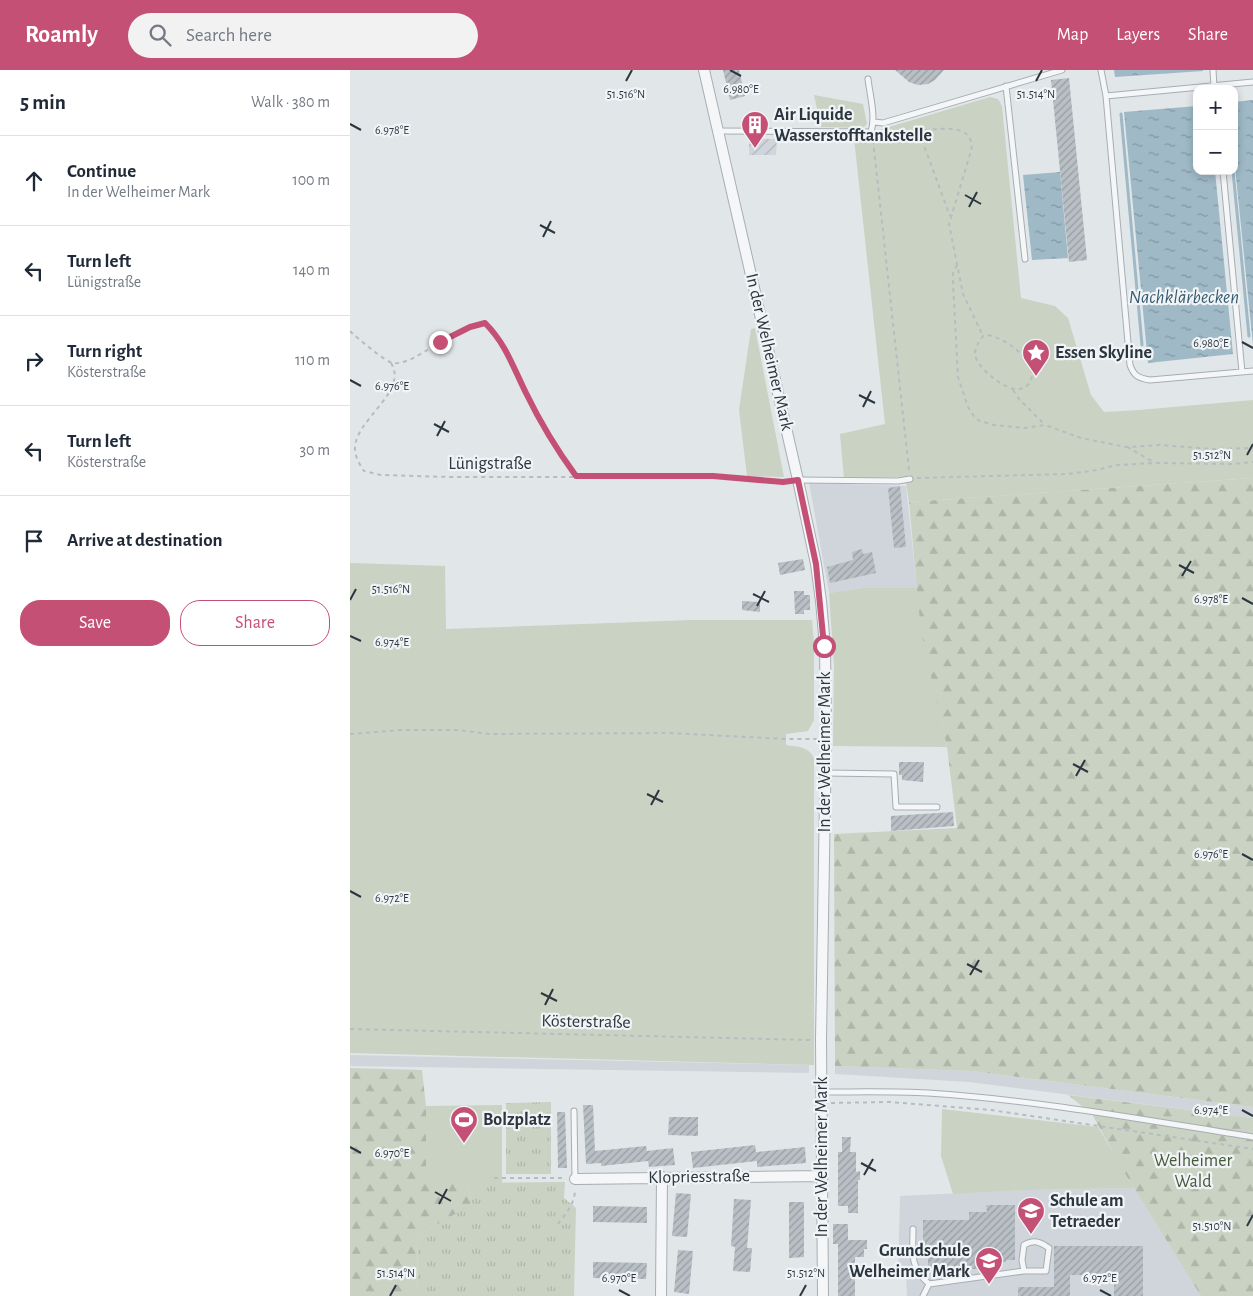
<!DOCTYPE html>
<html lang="en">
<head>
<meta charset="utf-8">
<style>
  body { margin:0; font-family:"Alegreya Sans",sans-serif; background:#f2f2f3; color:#1f2937 }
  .controls { position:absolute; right:15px; top:15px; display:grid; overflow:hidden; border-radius:10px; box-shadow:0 2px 8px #0003 }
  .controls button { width:45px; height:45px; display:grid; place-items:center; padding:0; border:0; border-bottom:1px solid #e0e1e3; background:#fff; color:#1f2937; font:25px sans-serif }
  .stop { position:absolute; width:15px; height:15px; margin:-11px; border:4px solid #c55076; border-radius:50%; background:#fff }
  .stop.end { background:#c55076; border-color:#fff; box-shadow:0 1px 5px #0008 }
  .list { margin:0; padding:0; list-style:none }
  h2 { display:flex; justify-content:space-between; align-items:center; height:65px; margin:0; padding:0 20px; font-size:21px }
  h2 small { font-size:16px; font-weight:400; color:#747a83 }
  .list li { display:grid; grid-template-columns:32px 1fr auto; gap:15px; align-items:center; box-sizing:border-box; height:90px; padding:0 20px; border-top:1px solid #e0e1e3 }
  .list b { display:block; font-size:19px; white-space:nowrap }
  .list p { margin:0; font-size:16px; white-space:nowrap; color:#747a83 }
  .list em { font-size:16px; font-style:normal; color:#747a83 }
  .actions { display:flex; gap:10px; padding:15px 20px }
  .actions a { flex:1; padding:11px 0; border:1px solid #c55076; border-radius:20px; text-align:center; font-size:18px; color:#c55076 }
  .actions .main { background:#c55076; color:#fff }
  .icon { flex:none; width:28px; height:28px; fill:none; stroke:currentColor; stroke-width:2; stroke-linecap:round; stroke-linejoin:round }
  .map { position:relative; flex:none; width:903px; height:1226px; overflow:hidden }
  header { display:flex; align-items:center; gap:30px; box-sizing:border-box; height:70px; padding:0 25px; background:#c55076; color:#fff }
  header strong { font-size:24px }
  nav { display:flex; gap:28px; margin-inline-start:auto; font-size:18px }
  .search { width:350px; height:45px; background:#f2f2f3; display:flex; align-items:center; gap:12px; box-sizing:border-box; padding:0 18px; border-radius:28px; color:#747a83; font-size:19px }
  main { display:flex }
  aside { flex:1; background:#fff }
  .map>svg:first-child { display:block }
</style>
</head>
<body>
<header>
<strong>Roamly</strong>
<div class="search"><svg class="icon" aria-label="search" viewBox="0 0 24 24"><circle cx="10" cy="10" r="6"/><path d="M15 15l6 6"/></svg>Search here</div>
<nav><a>Map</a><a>Layers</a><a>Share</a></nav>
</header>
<main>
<aside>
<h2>5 min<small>Walk · 380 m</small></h2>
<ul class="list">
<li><svg class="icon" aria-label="ahead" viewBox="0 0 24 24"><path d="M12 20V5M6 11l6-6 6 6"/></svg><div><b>Continue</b><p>In der Welheimer Mark</p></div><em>100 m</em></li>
<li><svg class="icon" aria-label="left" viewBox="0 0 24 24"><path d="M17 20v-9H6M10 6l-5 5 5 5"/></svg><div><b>Turn left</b><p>Lünigstraße</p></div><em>140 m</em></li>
<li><svg class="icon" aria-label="right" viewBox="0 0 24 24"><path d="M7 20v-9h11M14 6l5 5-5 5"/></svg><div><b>Turn right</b><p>Kösterstraße</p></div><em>110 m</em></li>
<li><svg class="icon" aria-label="left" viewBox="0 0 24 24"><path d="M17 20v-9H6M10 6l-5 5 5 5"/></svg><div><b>Turn left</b><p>Kösterstraße</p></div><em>30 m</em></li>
<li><svg class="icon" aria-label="arrive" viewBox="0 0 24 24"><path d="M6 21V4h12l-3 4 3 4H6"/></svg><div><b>Arrive at destination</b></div></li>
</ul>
<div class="actions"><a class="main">Save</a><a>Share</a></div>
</aside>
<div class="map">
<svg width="903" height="1226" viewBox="0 0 903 1226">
  <defs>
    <pattern id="industrial-furrows" width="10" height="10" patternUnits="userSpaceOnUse" patternTransform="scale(1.25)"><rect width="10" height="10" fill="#d0d5db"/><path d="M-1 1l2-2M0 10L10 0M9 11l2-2" fill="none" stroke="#b3b7bd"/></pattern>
    <pattern id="forest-firs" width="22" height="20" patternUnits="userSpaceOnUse" patternTransform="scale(1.25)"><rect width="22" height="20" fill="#cad2c3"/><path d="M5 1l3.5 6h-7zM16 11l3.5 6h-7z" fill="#aeb5a9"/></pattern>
    <pattern id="park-tufts" width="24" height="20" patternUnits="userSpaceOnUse" patternTransform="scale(1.25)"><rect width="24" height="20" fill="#cad2c3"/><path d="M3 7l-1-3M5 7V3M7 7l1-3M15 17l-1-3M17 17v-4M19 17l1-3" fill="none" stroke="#aeb5a9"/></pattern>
    <pattern id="water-ripples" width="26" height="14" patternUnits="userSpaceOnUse" patternTransform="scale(1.25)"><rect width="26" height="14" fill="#9fb9c6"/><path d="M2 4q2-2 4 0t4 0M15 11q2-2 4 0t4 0" fill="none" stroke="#8297a2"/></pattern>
    <pattern id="building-hatch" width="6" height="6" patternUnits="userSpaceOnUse" patternTransform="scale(1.25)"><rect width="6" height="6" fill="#b9c0c5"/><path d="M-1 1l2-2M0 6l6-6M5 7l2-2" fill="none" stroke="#979da1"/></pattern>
  </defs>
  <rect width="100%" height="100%" fill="#e1e6e9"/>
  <path fill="#d0d5db" d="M459,413L556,416L567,518H512L479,523Z
    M0,985L459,995V1003L0,996Z
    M485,996L621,1001L903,1037V1048L619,1012L485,1004Z
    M784,1118L851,1225L850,1226H557L556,1207L548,1205L550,1126L680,1120Z"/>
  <path fill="url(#industrial-furrows)" d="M399,69H427L426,85H399Z"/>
  <path fill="#cad2c3" d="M464,25L513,34L517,54L513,58L471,57Z
    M640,27L648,29L652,36L671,228L705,236L718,248L741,325L754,342L789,340L903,330V408L559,432L555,407L494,408L490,364L535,354L504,68L523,66L529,60Z
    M405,258L434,407L397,406L389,340L401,259Z
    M0,493L95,496L96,559L341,550H462L464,573V650L458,661L436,664V675C448,677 458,676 464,688V995L0,983Z
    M512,518H567L572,562L597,677L483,676L484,596L479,523Z
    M152,1035V1113H76V1036Z
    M592,1039L748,1057L784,1118L680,1120L603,1124L591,1086Z"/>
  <path fill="url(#forest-firs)" d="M903,408V1037L621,1001L485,996L484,764L607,758L597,677L571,562L559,432Z
    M0,998L72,1000L76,1036V1113H117L122,1135L67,1166L68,1226H0Z
    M718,1025L903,1048V1226H851L771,1097L742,1044Z"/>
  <path fill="url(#park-tufts)" d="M201,1032V1104H156V1033Z
    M215,1112L214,1128L226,1138L224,1226H68L67,1166L117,1137L122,1135L117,1113Z"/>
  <path fill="url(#water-ripples)" d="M764,0H853V1L765,7Z
    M903,30V275L884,87V32Z
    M847,36V101H865L883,284L798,293L774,42Z
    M710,102L718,188L682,190L673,105Z"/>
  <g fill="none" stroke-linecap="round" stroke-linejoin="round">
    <path stroke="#9fb9c6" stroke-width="3" d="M771,44L792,275
      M883,101L899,266"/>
  </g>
  <path fill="url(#building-hatch)" d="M373,0H389L395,26L380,30Z
    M545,0H594L585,10L578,14L568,15L559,12Z
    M719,8L737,190L719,192L701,10Z
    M550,416L556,477L544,478L538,418Z
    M512,479L513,484L522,482L526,503L480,513L477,497L503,490L502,482Z
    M453,489L455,500L430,505L428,493Z
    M444,521H454V525H460V540H454V544H445Z
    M392,531L410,532V542L392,540Z
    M549,692H574L573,712L552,710V705H549Z
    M603,742L604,756L541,761V746Z
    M233,1035H243L245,1081L296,1076L297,1081L323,1078L325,1095L299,1097L298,1091L251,1096V1093L236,1094Z
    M207,1042H215L217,1098H208Z
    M319,1047H348V1066L318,1065Z
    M492,1067H501L500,1082H506V1102L510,1101V1110H508V1143H498V1136H488V1082H492Z
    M405,1075L406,1082L455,1077L456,1093L407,1097V1091L343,1098L341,1082Z
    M326,1123L341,1124L337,1167L322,1166Z
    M384,1129L401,1130L397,1178H402L400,1202L383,1201L385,1177L381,1176Z
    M439,1132H454V1187L439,1188Z
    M636,1135H665V1190H656V1192H631V1199H578V1177H573V1150H619V1142H637Z
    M243,1136L297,1137V1153L243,1152Z
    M483,1154H498V1170H517V1179H514V1187H505V1226H488V1174H483Z
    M704,1176H793V1226H764V1205H720V1226H668V1217H704Z
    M328,1180L343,1181L339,1224L324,1222Z
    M243,1192L297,1193L296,1209L243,1208Z"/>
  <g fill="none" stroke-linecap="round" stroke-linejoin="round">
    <defs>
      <path id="lane" d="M751,0L756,26
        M863,0L864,17
        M903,12L756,26L780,295C784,306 788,308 800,310L903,301
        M656,16L675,189
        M524,52L533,53L712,0
        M368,61L521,62C526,46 520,26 518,9
        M873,101L892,302
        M449,410L548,411L560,409
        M476,703L544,704L546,737H587
        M472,1022C507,1022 543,1021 578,1023C687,1030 795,1050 903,1067
        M224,1041L225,1109
        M563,1159C563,1183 559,1196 579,1214L674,1201H696L699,1178C690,1172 684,1169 674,1175L672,1190L674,1201
        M573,1226L579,1214"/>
      <path id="street" d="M354,0L448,410L466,494L471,531L475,576L476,668L471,970L473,1226
        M225,1109L472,1106
        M311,1226L312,1107"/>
    </defs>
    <use href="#lane" stroke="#a7aeb3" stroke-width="7"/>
    <use href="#street" stroke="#a7aeb3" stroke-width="12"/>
    <path stroke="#b8bcc0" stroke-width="2" stroke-dasharray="4 4" stroke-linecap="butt" d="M569,62L600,146
      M527,66C550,66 588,55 608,60C618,62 624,71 621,81L599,154L613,224L633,266
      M523,70L559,400
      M607,195L603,203V212L608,307L618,337L625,348L630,351L644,355L674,358L695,355L731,368L776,377L810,375L863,379L903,378
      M0,261C6,267 37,293 43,293C58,295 79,278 92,271C106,264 120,257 135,253C156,274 164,297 176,323C190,352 207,380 226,406
      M638,265C654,269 669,279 678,293C687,306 680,321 664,319C652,317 626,297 625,284C625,277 629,272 633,266Z
      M41,293C59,322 4,350 5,379C5,387 10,395 14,401L31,405L100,407H363L438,411
      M663,320L669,329L695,355
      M777,377L805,393
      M567,408L717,404L742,401L767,395L805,393L884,394L903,392
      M0,664L52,660H109L139,664L319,663L436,669H467
      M0,959L460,970
      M481,1033L540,1032L641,1040L903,1079
      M144,1108H216
      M208,1154C216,1143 225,1134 225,1119"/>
    <use href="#lane" stroke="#f4f6f7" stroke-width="5"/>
    <use href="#street" stroke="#f4f6f7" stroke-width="10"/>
  </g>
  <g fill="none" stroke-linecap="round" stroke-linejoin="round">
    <path stroke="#c55076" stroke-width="6" d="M90,272L120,257L135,253C156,274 163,297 176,323C190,352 207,380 226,406H363L433,412L448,410L466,494L474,576"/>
  </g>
  <path fill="none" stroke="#2b363f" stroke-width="2" d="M380,0L391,6M276,11L282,0M686,11L692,0M0,54L11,60M615,125L631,134M619,137L627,122M190,155L205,163M193,167L201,151M892,272L903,278M0,310L11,316M509,325L525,333M513,337L521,321M84,354L99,362M87,366L95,351M897,385L903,374M829,495L844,503M832,506L841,491M403,524L419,532M892,528L903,534M0,530L6,519M407,536L415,521M0,566L11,571M723,694L738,702M726,706L735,690M297,724L313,732M301,735L309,720M892,784L903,790M0,821L11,827M617,894L632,902M620,905L629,890M191,923L207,931M195,935L203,919M892,1040L903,1046M0,1077L11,1083M511,1093L526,1101M514,1105L523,1089M85,1122L101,1131M89,1134L97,1119M897,1156L903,1145M269,1220L280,1226M750,1220L761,1226M40,1226L46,1215M450,1226L456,1215"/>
  <defs>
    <symbol id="building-pin" viewBox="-11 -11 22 30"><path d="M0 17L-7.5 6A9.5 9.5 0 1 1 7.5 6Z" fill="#c55076" stroke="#f1f4f6"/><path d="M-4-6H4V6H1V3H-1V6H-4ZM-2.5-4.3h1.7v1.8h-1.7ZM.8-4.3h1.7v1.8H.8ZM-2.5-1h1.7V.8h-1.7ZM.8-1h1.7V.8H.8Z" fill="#fff"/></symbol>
    <symbol id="sight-pin" viewBox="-11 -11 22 30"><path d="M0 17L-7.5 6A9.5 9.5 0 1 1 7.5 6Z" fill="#c55076" stroke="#f1f4f6"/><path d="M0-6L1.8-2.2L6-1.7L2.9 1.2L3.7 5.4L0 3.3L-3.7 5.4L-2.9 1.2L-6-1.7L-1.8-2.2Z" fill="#fff"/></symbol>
    <symbol id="stadium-pin" viewBox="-11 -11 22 30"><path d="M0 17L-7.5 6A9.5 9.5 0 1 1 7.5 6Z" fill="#c55076" stroke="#f1f4f6"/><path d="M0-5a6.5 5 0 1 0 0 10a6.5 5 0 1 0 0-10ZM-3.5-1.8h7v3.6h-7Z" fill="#fff"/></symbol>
    <symbol id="school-pin" viewBox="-11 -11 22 30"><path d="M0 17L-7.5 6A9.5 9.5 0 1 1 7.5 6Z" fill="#c55076" stroke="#f1f4f6"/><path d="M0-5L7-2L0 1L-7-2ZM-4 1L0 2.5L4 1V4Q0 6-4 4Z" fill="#fff"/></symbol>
  </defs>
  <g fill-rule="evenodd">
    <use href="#building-pin" x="389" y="39" width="32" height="43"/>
    <use href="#sight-pin" x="670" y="267" width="32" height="43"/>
    <use href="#stadium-pin" x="98" y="1034" width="32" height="43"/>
    <use href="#school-pin" x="665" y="1125" width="32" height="43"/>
    <use href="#school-pin" x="623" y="1175" width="32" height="43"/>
  </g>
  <g text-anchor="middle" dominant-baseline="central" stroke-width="4.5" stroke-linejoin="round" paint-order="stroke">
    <g font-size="18" font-weight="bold" fill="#2b363f" stroke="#f1f4f6" text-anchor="start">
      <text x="424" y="45">Air Liquide<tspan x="424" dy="21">Wasserstofftankstelle</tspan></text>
      <text x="705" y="283">Essen Skyline</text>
      <text x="133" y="1050">Bolzplatz</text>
      <text x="700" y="1131">Schule am<tspan x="700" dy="21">Tetraeder</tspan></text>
      <text x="620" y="1181" text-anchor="end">Grundschule<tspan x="620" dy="21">Welheimer Mark</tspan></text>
    </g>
    <g font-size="18" fill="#2b363f" stroke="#f1f4f6">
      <text transform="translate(419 282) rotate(77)">In der Welheimer Mark</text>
      <text x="140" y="394">Lünigstraße</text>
      <text transform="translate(475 682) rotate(-90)">In der Welheimer Mark</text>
      <text transform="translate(236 952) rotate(1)">Kösterstraße</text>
      <text transform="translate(472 1087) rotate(-90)">In der Welheimer Mark</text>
      <text transform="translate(349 1107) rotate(-1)">Klopriesstraße</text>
    </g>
    <g font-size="18" fill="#455a39" stroke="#f1f4f6">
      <text x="843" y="1091">Welheimer<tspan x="843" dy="21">Wald</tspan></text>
    </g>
    <g font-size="19" font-style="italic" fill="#385b70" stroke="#f1f4f6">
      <text x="834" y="227">Nachklärbecken</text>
    </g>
  </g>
  <g font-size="12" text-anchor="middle" fill="#2b363f" stroke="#f1f4f6" stroke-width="4.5" stroke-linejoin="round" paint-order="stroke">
    <text x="391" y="23">6.980°E</text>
    <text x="276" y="28">51.516°N</text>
    <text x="686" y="28">51.514°N</text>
    <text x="42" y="64">6.978°E</text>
    <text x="861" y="277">6.980°E</text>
    <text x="42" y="320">6.976°E</text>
    <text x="862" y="389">51.512°N</text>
    <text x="41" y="523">51.516°N</text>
    <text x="861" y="533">6.978°E</text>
    <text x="42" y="576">6.974°E</text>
    <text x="861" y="788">6.976°E</text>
    <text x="42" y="832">6.972°E</text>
    <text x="861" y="1044">6.974°E</text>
    <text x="42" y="1087">6.970°E</text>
    <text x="862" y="1160">51.510°N</text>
    <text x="46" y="1207">51.514°N</text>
    <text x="456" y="1207">51.512°N</text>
    <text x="269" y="1212">6.970°E</text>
    <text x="750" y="1212">6.972°E</text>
  </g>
</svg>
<div class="controls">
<button>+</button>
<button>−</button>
</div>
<div class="stop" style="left:474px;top:576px"></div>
<div class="stop end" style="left:90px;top:272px"></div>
</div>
</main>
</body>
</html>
